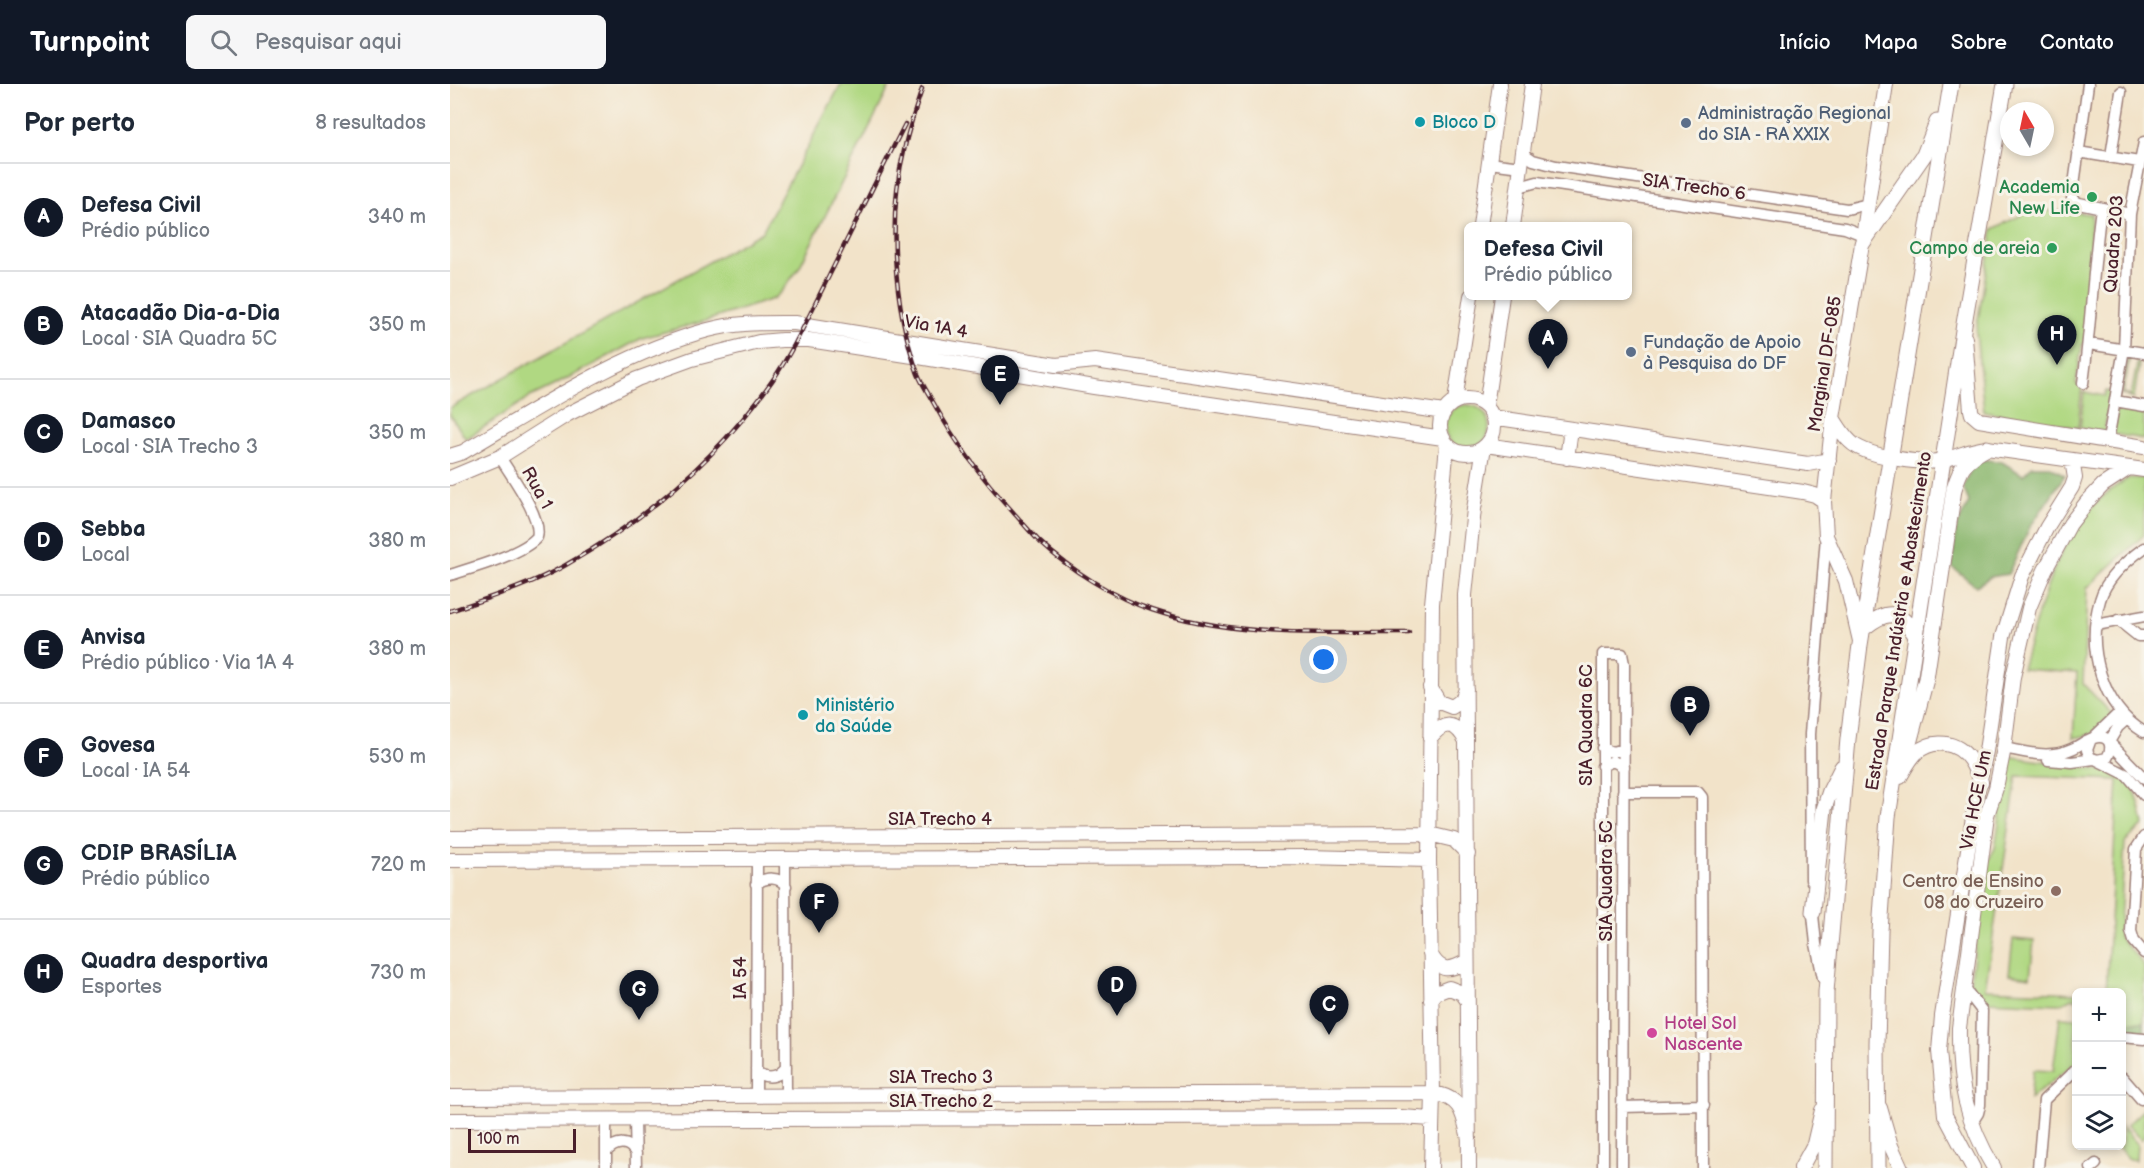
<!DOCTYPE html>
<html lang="pt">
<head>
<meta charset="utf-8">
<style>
  body { margin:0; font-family:"Balsamiq Sans",sans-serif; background:#f6f6f7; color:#1f2937 }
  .controls { position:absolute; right:18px; bottom:18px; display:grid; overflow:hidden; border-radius:9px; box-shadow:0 3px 9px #0003 }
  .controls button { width:54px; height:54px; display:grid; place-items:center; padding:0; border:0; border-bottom:2px solid #e0e1e3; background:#fff; color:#1f2937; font:30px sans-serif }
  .compass { position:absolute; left:1550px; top:18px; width:54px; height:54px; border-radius:50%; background:#fff; box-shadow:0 3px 9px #0003; rotate:351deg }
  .scale { position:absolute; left:18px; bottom:15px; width:108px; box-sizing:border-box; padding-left:6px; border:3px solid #4a1f2b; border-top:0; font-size:16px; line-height:21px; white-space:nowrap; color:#4a1f2b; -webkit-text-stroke:4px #f7f3e8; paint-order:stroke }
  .you { position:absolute; left:874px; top:576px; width:21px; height:21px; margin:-15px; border:4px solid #fff; border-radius:50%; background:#1a73e8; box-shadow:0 0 0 9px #1a73e833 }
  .badge { display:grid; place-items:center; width:39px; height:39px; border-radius:50%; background:#111827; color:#fff; font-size:20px; font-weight:700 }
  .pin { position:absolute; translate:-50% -50px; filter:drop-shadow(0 2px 3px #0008) }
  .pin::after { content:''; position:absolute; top:32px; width:21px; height:18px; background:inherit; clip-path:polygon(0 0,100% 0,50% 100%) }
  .popup { position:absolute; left:1014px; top:138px; width:168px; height:78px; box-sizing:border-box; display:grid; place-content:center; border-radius:9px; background:#fff; filter:drop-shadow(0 2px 4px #0005); font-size:20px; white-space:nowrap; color:#747a83 }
  .popup b { font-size:22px; color:#1f2937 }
  .popup::after { content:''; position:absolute; left:50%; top:100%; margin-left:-12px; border:12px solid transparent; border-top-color:#fff }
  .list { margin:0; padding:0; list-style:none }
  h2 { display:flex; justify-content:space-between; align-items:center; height:78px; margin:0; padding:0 24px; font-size:26px }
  h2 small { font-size:20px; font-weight:400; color:#747a83 }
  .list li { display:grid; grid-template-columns:39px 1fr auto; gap:18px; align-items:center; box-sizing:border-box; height:108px; padding:0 24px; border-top:2px solid #e0e1e3 }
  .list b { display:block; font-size:22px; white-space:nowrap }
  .list p { margin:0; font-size:20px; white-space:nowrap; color:#747a83 }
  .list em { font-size:20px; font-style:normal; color:#747a83 }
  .icon { flex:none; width:33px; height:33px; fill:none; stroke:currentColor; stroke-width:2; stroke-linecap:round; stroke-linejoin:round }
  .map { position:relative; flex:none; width:1694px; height:1084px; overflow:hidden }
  header { display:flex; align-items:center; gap:36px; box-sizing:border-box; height:84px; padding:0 30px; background:#111827; color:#fff }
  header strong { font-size:28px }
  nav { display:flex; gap:33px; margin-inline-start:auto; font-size:21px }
  .search { width:420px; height:54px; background:#f6f6f7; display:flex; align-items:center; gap:15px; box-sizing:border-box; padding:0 21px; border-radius:9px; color:#747a83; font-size:22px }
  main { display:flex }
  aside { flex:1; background:#fff }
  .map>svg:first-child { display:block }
</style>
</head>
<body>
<header>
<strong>Turnpoint</strong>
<div class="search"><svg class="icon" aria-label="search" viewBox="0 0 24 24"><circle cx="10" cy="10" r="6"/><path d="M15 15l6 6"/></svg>Pesquisar aqui</div>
<nav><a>Início</a><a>Mapa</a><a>Sobre</a><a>Contato</a></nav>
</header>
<main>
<aside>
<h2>Por perto<small>8 resultados</small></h2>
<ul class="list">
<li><span class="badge">A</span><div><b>Defesa Civil</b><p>Prédio público</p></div><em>340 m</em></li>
<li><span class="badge">B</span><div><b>Atacadão Dia-a-Dia</b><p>Local · SIA Quadra 5C</p></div><em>350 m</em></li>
<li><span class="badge">C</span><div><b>Damasco</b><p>Local · SIA Trecho 3</p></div><em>350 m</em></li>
<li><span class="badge">D</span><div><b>Sebba</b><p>Local</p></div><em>380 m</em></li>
<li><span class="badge">E</span><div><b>Anvisa</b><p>Prédio público · Via 1A 4</p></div><em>380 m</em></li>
<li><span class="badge">F</span><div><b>Govesa</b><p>Local · IA 54</p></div><em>530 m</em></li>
<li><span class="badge">G</span><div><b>CDIP BRASÍLIA</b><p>Prédio público</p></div><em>720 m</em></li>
<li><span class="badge">H</span><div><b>Quadra desportiva</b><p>Esportes</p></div><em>730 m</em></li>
</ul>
</aside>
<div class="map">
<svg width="1694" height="1084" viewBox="0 0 1694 1084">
  <rect width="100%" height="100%" fill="#f7f3e8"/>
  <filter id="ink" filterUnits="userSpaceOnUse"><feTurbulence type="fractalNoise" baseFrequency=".0167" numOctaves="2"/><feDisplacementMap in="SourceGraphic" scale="12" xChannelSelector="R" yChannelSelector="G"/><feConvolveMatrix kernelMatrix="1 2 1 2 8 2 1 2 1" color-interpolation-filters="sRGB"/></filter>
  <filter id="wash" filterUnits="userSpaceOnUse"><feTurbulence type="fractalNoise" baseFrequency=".008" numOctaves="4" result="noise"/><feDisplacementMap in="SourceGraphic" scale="24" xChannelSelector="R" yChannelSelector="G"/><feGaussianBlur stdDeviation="1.35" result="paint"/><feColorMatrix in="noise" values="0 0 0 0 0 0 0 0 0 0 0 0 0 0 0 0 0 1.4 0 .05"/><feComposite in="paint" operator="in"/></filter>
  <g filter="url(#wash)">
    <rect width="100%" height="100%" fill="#f2e3c9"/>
    <path fill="#b0d882" stroke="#7d7c56" stroke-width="1.5" d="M391,0H441L349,184L333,206L323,215L252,238L192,254L109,299L80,313L16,355L0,331V324L312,148Z
      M1583,125L1641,130L1638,259L1632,260L1626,300L1632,301L1628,344L1534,327L1526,248L1543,145Z
      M1678,273L1680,274L1673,310L1681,312L1688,274L1690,275L1684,315L1671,310Z
      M1656,307L1661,308L1654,348L1630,344L1634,308L1654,312Z
      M1668,320L1694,324V355L1662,350Z
      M995 343a22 22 0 1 1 44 0a22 22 0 1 1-44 0Z
      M1679,394H1694V451L1637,504L1633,600L1665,633L1640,651L1623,654L1627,589L1572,585C1592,516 1611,431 1679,394Z
      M1557,672L1666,688C1689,702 1688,717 1694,741L1675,758L1669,853L1694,881V955L1672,953V908H1656L1668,696L1567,692L1535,905L1626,909V916L1622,914L1610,920L1536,917L1535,923L1525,912L1520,898L1538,777L1545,764L1550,733L1546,712Z
      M1563,855L1584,857L1580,893L1559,890Z
      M1610,933L1626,934V978L1580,1015L1583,986L1603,987Z
      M1694,1025V1053L1691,1056L1677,1041Z
      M1672,1042L1687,1060L1686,1076L1679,1075L1667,1062H1672Z"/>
    <path fill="#8cb870" stroke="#6b6c4e" stroke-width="1.5" d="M1530,375L1552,378L1573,391L1582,382H1599L1615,391L1580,443L1558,490L1540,493L1526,502L1502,483L1506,444L1519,418L1513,403L1521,385Z
      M1672,938H1694V951L1672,950Z"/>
  </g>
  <g filter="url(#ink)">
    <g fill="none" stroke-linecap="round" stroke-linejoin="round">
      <defs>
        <path id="minor" d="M1638,0L1622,115L1629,119L1680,130
          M1628,68L1689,78
          M1073,69L1083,76L1106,82L1397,125L1418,120
          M1661,72L1671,8
          M1039,79L1071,83
          M1069,103L1087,98L1395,144L1413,151
          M1639,260L1694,269
          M1633,299C1641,241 1643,183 1651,124
          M1665,317L1694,322
          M1658,356L1674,265L1680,130L1694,58
          M1694,464C1676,477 1656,494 1650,516C1636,563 1651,622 1694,648
          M0,491C22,484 73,470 87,453C93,434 60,390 50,373
          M1668,536L1688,552H1694
          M1646,541L1694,532
          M1643,654L1669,629
          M1659,658L1694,694
          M1659,658L1668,643L1677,635
          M1152,664L1162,668L1173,665
          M1554,664C1576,668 1598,675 1619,666C1629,663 1640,652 1650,653C1662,653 1662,666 1657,674L1647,676L1640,673L1637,666L1641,655
          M1598,676L1622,678L1644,675
          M1647,676L1677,691L1694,711
          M1152,682L1163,677L1174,683
          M1173,708H1248L1252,713L1253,1084
          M1694,753L1686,765L1681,847L1684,857L1694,869
          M335,776L336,1012
          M1361,796L1360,650L1376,453
          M306,800C316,793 329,792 336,802
          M1362,821L1366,860L1373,894
          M1515,905L1532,927L1530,1021L1528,1029L1521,1040
          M1672,953L1694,955
          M306,985L309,990C320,995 330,992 336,983
          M1672,993L1691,1015
          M306,1012L307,776
          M1172,1023L1254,1021
          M185,1036L186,1084
          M156,1068C166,1057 179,1056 186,1070
          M156,1084V1035
          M1153,1084V570H1172L1174,580L1172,1084
          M1588,1084L1594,1016L1626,985
          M1641,1084L1646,1080"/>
        <path id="major" d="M1030,142L1050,0
          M1063,142L1082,0
          M1515,254L1521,326L1522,330L1529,336L1694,363
          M990 342a27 27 0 1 1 54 0a27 27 0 1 1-54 0Z
          M1005,317L1021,212
          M1036,322L1052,212
          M1042,333L1358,380L1379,376
          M1383,334C1389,344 1396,356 1406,362C1424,373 1473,381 1493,376C1510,372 1518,366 1537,364L1694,386
          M1036,361L1353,408L1365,411L1374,417
          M0,372L13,368C90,323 171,269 258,246C287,238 316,239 345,239L606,281L645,277L994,328
          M1117,374L1121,345
          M0,394L50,373L118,330L187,295L242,275L309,258L332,256H359L463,272L644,303L993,354
          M1410,557L1396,497L1376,452L1374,417L1383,334L1412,160L1436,0
          M980,603L989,618L1002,623L1012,616L1016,605
          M980,654C994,637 1005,637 1016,657
          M1450,693C1455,685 1459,676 1466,669C1483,654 1507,657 1520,676C1524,682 1527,690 1531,698
          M0,754L979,750L1004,756L1018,770
          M0,776L856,773L979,776
          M980,869C990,889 1000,887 1017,877
          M981,916L986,909L999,904L1012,909L1017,916
          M0,1013L983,1009C1012,1014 1013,1029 1019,1055
          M1430,1024L1441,1062L1451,1084
          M0,1036L951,1033L982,1035
          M981,1084L983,1009L979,776L982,520L997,361
          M1019,1084L1015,511L1024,425L1034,363
          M1351,1084L1364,1060L1372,1026
          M1523,1084L1495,1031L1489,967L1492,932L1526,714L1536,667L1553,553L1572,492L1597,443L1622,403L1625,394L1622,376
          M1544,1084C1516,1038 1508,998 1509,944L1537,731L1546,704L1554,664L1563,593L1579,524L1595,486L1620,440L1637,418L1653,401L1679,384"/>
        <path id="highway" d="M1412,160L1474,71L1487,38
          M1415,543C1438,525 1450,526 1466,552
          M1457,667L1476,595L1504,405C1511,382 1516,375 1537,364
          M1363,828L1374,725L1380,707L1392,683
          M1375,1084L1376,908L1398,655L1410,561L1501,0
          M1428,1084L1427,960L1430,847L1438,733L1514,240L1555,0"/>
      </defs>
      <use href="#minor" stroke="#9e817a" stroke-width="13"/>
      <use href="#major" stroke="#9e817a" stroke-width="16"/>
      <use href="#highway" stroke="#9e817a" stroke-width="17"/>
      <use href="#minor" stroke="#fff" stroke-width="10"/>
      <use href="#major" stroke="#fff" stroke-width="14"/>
      <use href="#highway" stroke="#fff" stroke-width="15"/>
      <defs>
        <path id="rail" d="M472,5C466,24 459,43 455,62C437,133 443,221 468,290C472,300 478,309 483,318C505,358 532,394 563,428C572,438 581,449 590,458C619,485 665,514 702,526C785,554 873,548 959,549
          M0,527C38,514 78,502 114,482C197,435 266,376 322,297C344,266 360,229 378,194C403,143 429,91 455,40"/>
      </defs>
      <use href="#rail" stroke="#4a1f2b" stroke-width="4.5"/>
      <use href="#rail" stroke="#f7f3e8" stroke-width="2" stroke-dasharray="7" stroke-linecap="butt"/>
    </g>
  </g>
  <g fill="#0f9aa8" stroke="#f7f3e8" stroke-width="2">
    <circle cx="970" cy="38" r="6"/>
    <circle cx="353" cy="631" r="6"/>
  </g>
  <g fill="#5c6f8a" stroke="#f7f3e8" stroke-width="2">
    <circle cx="1236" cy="39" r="6"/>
    <circle cx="1181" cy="268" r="6"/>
  </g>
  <g fill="#2e9e5b" stroke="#f7f3e8" stroke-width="2">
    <circle cx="1642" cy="113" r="6"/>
    <circle cx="1602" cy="164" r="6"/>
  </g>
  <circle fill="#8d6e63" stroke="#f7f3e8" stroke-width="2" cx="1606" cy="807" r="6"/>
  <circle fill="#d1479c" stroke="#f7f3e8" stroke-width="2" cx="1202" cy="949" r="6"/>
  <g text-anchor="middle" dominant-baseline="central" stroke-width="6" stroke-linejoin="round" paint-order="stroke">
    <g font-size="18" fill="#4e5e75" stroke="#f7f3e8" text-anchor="start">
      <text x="1248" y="29">Administração Regional<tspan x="1248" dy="21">do SIA - RA XXIX</tspan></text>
      <text x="1193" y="258">Fundação de Apoio<tspan x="1193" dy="21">à Pesquisa do DF</tspan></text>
    </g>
    <g font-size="18" fill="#0d838f" stroke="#f7f3e8" text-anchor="start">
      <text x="982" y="38">Bloco D</text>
      <text x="365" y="621">Ministério<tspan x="365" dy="21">da Saúde</tspan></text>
    </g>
    <g font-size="18" fill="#4a1f2b" stroke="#f7f3e8">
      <text transform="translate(1244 103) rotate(8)">SIA Trecho 6</text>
      <text transform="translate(1664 160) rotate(-86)">Quadra 203</text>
      <text transform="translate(486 243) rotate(10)">Via 1A 4</text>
      <text transform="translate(1375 280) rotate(-81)">Marginal DF-085</text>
      <text transform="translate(87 404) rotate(61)">Rua 1</text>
      <text transform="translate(1449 537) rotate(-81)">Estrada Parque Indústria e Abastecimento</text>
      <text transform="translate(1136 641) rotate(-90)">SIA Quadra 6C</text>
      <text transform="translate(1526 716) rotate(-79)">Via HCE Um</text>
      <text x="490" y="735">SIA Trecho 4</text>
      <text transform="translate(1156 797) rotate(-90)">SIA Quadra 5C</text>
      <text transform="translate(290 894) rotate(-90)">IA 54</text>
      <text x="491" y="993">SIA Trecho 3</text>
      <text x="491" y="1017">SIA Trecho 2</text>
    </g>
    <g font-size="18" fill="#27864d" stroke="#f7f3e8" text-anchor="end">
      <text x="1630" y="103">Academia<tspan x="1630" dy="21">New Life</tspan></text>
      <text x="1590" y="164">Campo de areia</text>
    </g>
    <g font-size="18" fill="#785e54" stroke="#f7f3e8" text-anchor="end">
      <text x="1594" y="797">Centro de Ensino<tspan x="1594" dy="21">08 do Cruzeiro</tspan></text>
    </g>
    <g font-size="18" fill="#b23c85" stroke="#f7f3e8" text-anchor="start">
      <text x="1214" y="939">Hotel Sol<tspan x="1214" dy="21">Nascente</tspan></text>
    </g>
  </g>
</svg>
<div class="controls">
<button>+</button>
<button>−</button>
<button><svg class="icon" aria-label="layers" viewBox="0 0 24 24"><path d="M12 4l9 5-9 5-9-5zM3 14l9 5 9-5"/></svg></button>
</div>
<svg class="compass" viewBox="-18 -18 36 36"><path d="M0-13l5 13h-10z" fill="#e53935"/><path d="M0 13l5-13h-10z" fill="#747a83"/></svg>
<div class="scale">100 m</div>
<div class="you"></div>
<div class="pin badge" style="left:1098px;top:285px">A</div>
<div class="popup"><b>Defesa Civil</b>Prédio público</div>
<div class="pin badge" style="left:1240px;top:652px">B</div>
<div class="pin badge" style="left:879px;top:951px">C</div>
<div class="pin badge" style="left:667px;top:932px">D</div>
<div class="pin badge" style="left:550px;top:321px">E</div>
<div class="pin badge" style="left:369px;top:849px">F</div>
<div class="pin badge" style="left:189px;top:936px">G</div>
<div class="pin badge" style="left:1607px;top:281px">H</div>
</div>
</main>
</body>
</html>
